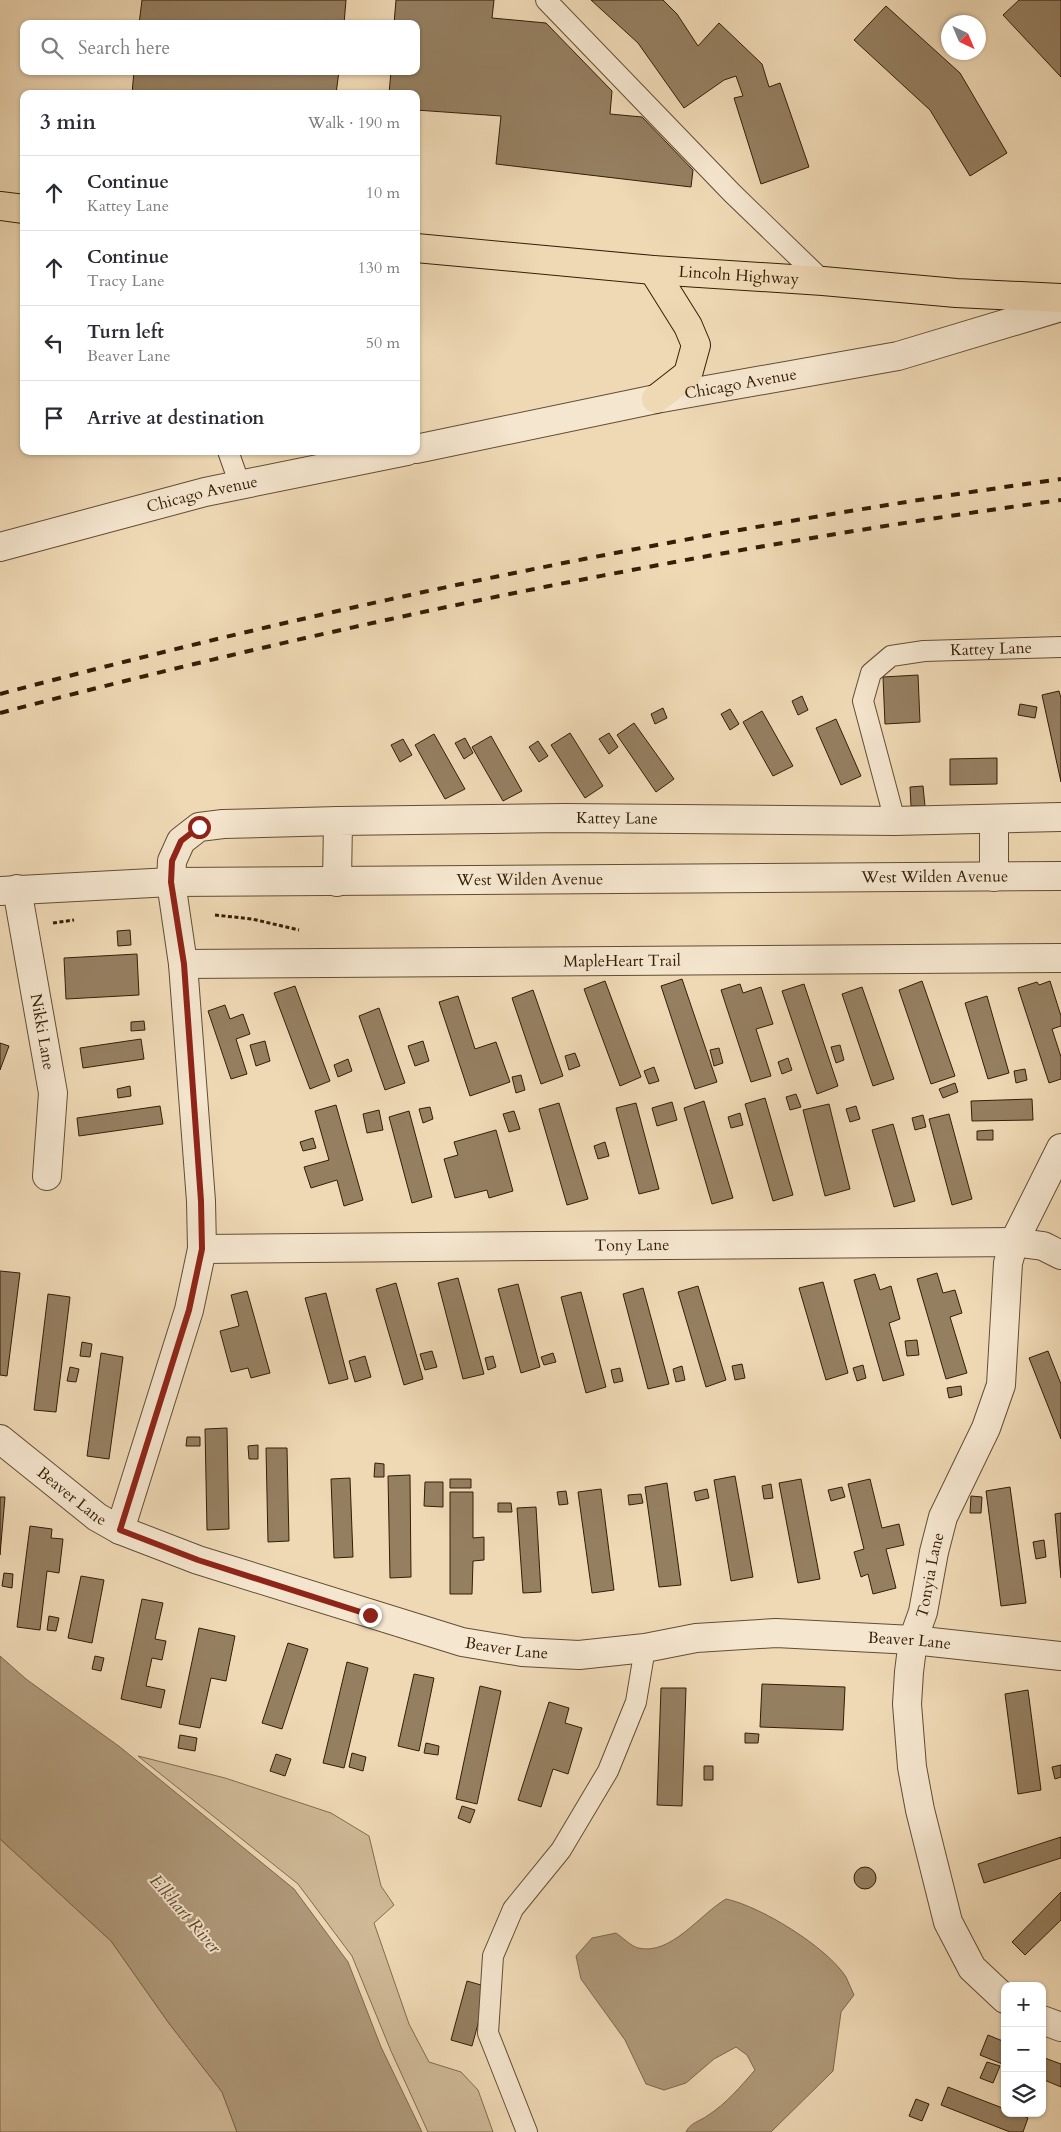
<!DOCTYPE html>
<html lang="en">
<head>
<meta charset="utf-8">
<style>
  body { margin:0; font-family:Cardo,serif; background:#f7f7f7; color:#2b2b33 }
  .controls { position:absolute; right:15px; bottom:15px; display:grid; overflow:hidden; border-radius:10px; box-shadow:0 1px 4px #0004 }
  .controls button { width:45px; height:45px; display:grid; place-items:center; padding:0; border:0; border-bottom:1px solid #e1e1e2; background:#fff; color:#2b2b33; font:25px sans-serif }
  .compass { position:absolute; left:941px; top:15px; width:45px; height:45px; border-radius:50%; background:#fff; box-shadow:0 1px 4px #0004; rotate:136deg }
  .stop { position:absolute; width:15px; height:15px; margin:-11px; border:4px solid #8f2418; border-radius:50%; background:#fff }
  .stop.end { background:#8f2418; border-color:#fff; box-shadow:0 1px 5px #0008 }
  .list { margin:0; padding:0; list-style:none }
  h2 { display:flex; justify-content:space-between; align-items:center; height:65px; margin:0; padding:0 20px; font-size:21px }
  h2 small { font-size:16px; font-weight:400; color:#7c7c81 }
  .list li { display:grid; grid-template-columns:32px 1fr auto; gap:15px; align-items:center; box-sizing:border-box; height:75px; padding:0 20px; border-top:1px solid #e1e1e2 }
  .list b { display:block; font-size:19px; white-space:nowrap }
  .list p { margin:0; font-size:16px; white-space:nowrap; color:#7c7c81 }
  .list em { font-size:16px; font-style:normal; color:#7c7c81 }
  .icon { flex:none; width:28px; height:28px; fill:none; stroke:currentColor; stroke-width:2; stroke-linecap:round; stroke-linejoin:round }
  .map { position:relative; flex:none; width:1061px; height:2132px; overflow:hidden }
  .search { position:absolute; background:#fff; box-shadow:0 1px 4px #0004; left:20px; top:20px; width:400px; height:55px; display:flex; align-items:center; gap:12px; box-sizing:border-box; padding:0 18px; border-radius:10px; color:#7c7c81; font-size:19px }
  .panel { position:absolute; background:#fff; box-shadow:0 1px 4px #0004; left:20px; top:90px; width:400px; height:365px; border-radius:10px }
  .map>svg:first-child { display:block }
</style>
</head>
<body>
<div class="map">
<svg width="1061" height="2132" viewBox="0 0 1061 2132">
  <rect width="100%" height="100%" fill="#efd9b5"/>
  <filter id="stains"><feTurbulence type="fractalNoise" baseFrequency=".004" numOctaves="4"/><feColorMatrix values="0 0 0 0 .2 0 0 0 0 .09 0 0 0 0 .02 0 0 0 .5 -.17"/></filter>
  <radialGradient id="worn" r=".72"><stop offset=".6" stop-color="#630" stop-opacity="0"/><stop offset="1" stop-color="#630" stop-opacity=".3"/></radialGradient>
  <path fill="#cfb997" stroke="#816c4e" d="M138,1756L225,1778L331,1813L369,1836L381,1886L394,1905L374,1923L409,2024L429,2062L461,2072L478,2090L493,2132H428L391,2051L352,1956L298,1884Z
    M0,1839L111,1941L168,2022L222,2092L237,2132H0Z"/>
  <path fill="#af997a" stroke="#7d684c" d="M0,1656L26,1679L120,1747L294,1889L348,1962L381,2047L422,2132H237L222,2092L168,2022L111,1941L0,1839Z
    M726,1899C760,1906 827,1947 846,1977C849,1983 851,1989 854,1995L841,2012L833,2071L771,2132H686C690,2123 700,2121 707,2116C726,2104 741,2086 755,2070L747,2055L736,2047L714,2059L686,2083L664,2090L646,2084L625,2040L581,1979L576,1956L592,1938L616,1933C622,1937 631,1946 638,1948C671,1956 700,1914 726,1899Z"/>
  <path fill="#957f61" stroke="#331e06" d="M142,0H346L344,24H139Z
    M396,0H494L492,18L546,23L612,91L610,114L642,117L693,170L691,187L496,164L501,116L416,110V94H389L391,71H416V24H394Z
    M591,0H663L677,14L698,46L719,23L762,64L769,87L780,83L809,167L761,184L734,98L743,96L736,76L724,80L684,108L638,43Z
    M1019,0H1061V77L1003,15Z
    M886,6L960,73L1007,153L970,176L930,110L854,40Z
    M134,71H339L336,94H132Z
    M918,675L920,722L885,724L883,677Z
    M1059,691L1061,698V782L1042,695Z
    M802,696L808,710L798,715L792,701Z
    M1020,704L1037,707L1035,718L1018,715Z
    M663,708L667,718L655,724L651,714Z
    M730,709L739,724L730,730L721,714Z
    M762,711L793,766L773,776L743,722Z
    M836,719L861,776L841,785L816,728Z
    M634,723L674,779L656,792L617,735Z
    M570,733L603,786L585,798L551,745Z
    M609,733L618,747L609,754L599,739Z
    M434,734L465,789L445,799L415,745Z
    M491,736L522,791L503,801L472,747Z
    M465,738L473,753L464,759L455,743Z
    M403,739L412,755L400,762L391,745Z
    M538,741L548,756L539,762L529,747Z
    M997,758V784L950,785V759Z
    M923,786L925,806H911L910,787Z
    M130,930L131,945L118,946L117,931Z
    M137,954L139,995L66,999L64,958Z
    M682,979L717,1082L695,1089L661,986Z
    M605,981L641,1077L620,1086L584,989Z
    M922,981L955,1076L931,1084L899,990Z
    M1050,981L1061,1016V1026L1052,1029L1061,1057V1079L1049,1083L1018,988L1037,982L1039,985Z
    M740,984L743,993L761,987L773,1024L756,1029L771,1076L751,1082L721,990Z
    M804,984L838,1086L817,1094L782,991Z
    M295,986L330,1081L310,1089L274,993Z
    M862,987L894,1079L873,1086L842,994Z
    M533,990L563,1076L541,1084L512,998Z
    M458,996L475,1049L496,1042L510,1082L470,1096L439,1002Z
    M987,996L1009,1073L988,1079L965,1003Z
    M225,1005L230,1019L243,1014L250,1034L236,1039L247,1074L231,1079L208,1011Z
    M379,1008L405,1083L385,1090L359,1016Z
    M144,1021L145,1030L131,1031V1022Z
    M141,1039L144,1059L83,1068L80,1048Z
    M265,1041L270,1061L256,1066L250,1045Z
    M423,1041L429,1061L415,1066L408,1046Z
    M0,1043L9,1046L0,1070Z
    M840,1045L844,1060L836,1063L831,1047Z
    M719,1048L723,1063L714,1066L710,1050Z
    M575,1053L580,1066L569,1070L565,1056Z
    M788,1058L792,1070L782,1074L778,1062Z
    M348,1059L352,1071L338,1077L334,1065Z
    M654,1067L659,1081L649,1084L644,1071Z
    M1025,1069L1027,1080L1016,1083L1014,1071Z
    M521,1075L525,1090L516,1093L512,1077Z
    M955,1083L958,1092L943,1098L939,1089Z
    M130,1086L131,1096L118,1098L117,1089Z
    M796,1094L801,1107L790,1110L786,1097Z
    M765,1098L793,1195L773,1201L745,1104Z
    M1032,1099L1033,1120L972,1121L971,1101Z
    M704,1101L733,1198L712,1204L684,1108Z
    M672,1102L677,1120L657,1126L652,1108Z
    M559,1103L588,1199L567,1205L539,1109Z
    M636,1103L659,1189L639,1194L616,1108Z
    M829,1104L850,1189L825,1196L803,1110Z
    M336,1105L363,1200L344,1206L337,1180L311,1188L304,1167L329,1160L315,1111Z
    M160,1106L163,1124L79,1136L77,1118Z
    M856,1106L860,1119L850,1122L846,1109Z
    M430,1107L433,1119L423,1123L419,1109Z
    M379,1110L383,1130L367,1133L363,1114Z
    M409,1111L432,1197L412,1203L389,1117Z
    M514,1111L520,1129L509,1132L503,1114Z
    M740,1113L743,1125L731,1128L728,1117Z
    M949,1114L972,1199L952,1205L929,1119Z
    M923,1115L926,1127L915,1130L912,1118Z
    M893,1124L915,1201L894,1207L872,1130Z
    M496,1130L513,1191L489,1198L487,1190L455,1198L444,1159L458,1155L454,1142Z
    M993,1130V1140H977V1131Z
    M313,1138L316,1148L303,1151L300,1142Z
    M605,1142L609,1156L598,1159L594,1146Z
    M0,1271L20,1273L7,1376L0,1375Z
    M937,1273L943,1293L955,1290L962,1313L950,1317L967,1373L946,1379L917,1279Z
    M875,1274L880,1290L891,1286L900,1319L889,1323L904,1375L883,1381L854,1280Z
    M458,1278L484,1374L463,1379L438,1283Z
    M823,1282L848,1373L826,1380L799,1288Z
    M396,1283L423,1379L404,1385L376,1289Z
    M518,1284L540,1367L521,1373L498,1289Z
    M698,1286L726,1380L706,1387L678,1292Z
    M643,1288L669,1384L648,1389L623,1294Z
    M247,1291L270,1373L251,1378L248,1368L231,1372L220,1331L239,1326L231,1295Z
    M581,1292L606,1387L586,1393L561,1297Z
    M326,1293L348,1379L329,1384L305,1298Z
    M48,1294L70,1297L56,1412L34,1410Z
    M917,1340L919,1355L907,1356L905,1341Z
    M82,1342L92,1344L90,1357L80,1356Z
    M432,1351L437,1367L425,1370L420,1354Z
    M1048,1351L1061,1384V1439L1029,1358Z
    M101,1353L123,1357L109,1459L87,1456Z
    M553,1353L556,1362L544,1365L541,1357Z
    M365,1356L371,1377L355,1382L349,1361Z
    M493,1356L496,1367L488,1370L485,1358Z
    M742,1364L745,1378L735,1380L732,1366Z
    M863,1365L866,1378L857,1381L853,1368Z
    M682,1366L685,1380L676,1382L673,1369Z
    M70,1367L79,1369L76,1382L67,1381Z
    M620,1368L623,1381L614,1383L611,1370Z
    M961,1386L962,1395L949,1398L947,1388Z
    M227,1428L229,1529L207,1530L205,1429Z
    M187,1437H200V1446H186Z
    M258,1445V1459H249L248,1446Z
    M266,1448H287L289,1541L268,1542Z
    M375,1463L384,1464V1477H374Z
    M410,1475L411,1577L390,1578L388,1476Z
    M735,1476L753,1577L731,1581L714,1480Z
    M350,1478L353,1557L334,1558L331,1479Z
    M450,1479H471V1488H450Z
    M801,1479L820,1579L798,1583L779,1483Z
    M870,1479L882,1528L899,1524L904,1545L886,1549L896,1588L873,1594L868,1574L861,1577L854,1552L864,1549L848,1484Z
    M425,1482H443V1507L424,1506Z
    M667,1483L681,1585L659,1587L645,1487Z
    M771,1484L773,1498L764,1499L762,1486Z
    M842,1487L845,1497L831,1501L828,1490Z
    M1010,1487L1026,1603L1001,1606L986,1491Z
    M601,1489L614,1590L592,1593L578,1492Z
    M707,1489L709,1498L696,1501L694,1492Z
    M566,1491L568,1504L559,1505L557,1492Z
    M450,1492H473V1538L484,1537V1560L473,1561L472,1594H450Z
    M641,1494L643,1503L629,1505L628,1495Z
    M971,1496L982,1497L981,1513H970Z
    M0,1497H5L0,1555Z
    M498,1503H511L512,1512H498Z
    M536,1507L541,1592L523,1593L517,1508Z
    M1061,1513V1578L1055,1514Z
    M30,1526L52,1529L51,1538L63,1539L59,1573L47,1571L40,1630L17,1627Z
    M1044,1540L1046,1557L1036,1559L1033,1542Z
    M4,1573L13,1574L12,1588L2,1586Z
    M81,1576L104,1580L92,1643L68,1638Z
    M142,1599L163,1603L155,1639L166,1641L162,1660L152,1658L146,1686L165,1690L161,1708L121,1699Z
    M49,1616L59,1618L56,1631L47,1630Z
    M199,1628L235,1636L226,1681L211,1678L200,1728L179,1724Z
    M288,1643L308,1649L282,1729L262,1723Z
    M95,1656L104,1658L101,1671L92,1669Z
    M347,1662L368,1668L344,1768L323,1763Z
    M414,1674L434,1678L419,1751L398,1746Z
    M762,1684L845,1687L843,1730L760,1727Z
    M480,1686L501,1691L477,1804L456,1799Z
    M661,1688H686L682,1806L657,1805Z
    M1028,1690L1041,1790L1018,1794L1005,1694Z
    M549,1702L569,1708L565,1723L582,1728L568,1774L553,1769L541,1807L518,1800Z
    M745,1733L759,1734L758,1743H745Z
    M180,1735L197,1738L195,1751L178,1748Z
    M426,1743L439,1746L438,1755L424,1753Z
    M352,1753L366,1757L363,1771L349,1767Z
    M276,1754L291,1759L285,1776L270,1771Z
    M1061,1765V1777L1055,1779L1052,1767Z
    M704,1766H713V1780H704Z
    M462,1806L475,1810L470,1823L458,1818Z
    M1061,1837V1858L984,1883L978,1864Z
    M854 1878a11 11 0 1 1 22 0a11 11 0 1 1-22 0Z
    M1061,1892V1920L1025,1955L1012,1942Z
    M467,1981L488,1987L472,2046L451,2040Z
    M988,2035L1005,2042V2065L980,2055Z
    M1042,2057L1061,2064V2087L1042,2079Z
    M987,2062L1000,2066L993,2083L980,2078Z
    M948,2087L1005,2109V2113H1017L1028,2118L1023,2132H1010L941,2105Z
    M916,2099L929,2104L922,2121L909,2116Z"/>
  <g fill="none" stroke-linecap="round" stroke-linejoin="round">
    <defs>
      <g id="service">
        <path d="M546,0L732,193L823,281"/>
        <path d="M228,451L240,485"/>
        <path id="s1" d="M895,821L863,701L871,673L891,656L924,651L1061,647"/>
        <path d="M527,2132L488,2033L493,1956L513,1909L561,1850L608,1771L636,1702L645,1648"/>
      </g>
      <g id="minor">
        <path id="s2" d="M416,449L656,399L898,356L1061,307"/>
        <path id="s3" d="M0,547L205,492L407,451"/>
        <path d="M994,819V877"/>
        <path id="s4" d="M337,882L338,821L564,818L895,821L1061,817"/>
        <path id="s5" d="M17,889L53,1093L47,1176"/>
        <path id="s6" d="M183,964L1061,958"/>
        <path id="s7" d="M202,1249L1014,1242L1043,1246L1061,1255"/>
        <path id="s8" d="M0,1439L97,1517L120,1530L198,1560L462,1642L522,1652L579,1655L645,1648L696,1638L776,1633L913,1640L1061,1656"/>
        <path d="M120,1530L189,1310L202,1249L201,1201L183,964L171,882L172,861L181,841L199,827L223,824L338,821"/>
        <path id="s9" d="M1005,1999L972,1968L948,1922L920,1810L912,1767L907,1704L909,1672L913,1640L923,1612L934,1552L943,1517L986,1428L1001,1385L1008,1263L1014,1242L1061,1148"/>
        <path d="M1042,2020L1061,2027"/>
      </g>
      <g id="tertiary">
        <path id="s10" d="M0,891L171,882L1061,876"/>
      </g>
      <g id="trunk">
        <path d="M0,206L24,209"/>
        <path id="s11" d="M416,248L653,270L823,281L956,293L1061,298"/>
        <path d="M653,270L688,326L696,345L688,374L656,399"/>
      </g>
    </defs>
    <use href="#service" stroke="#624d32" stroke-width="22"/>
    <use href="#minor" stroke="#624d32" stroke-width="30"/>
    <use href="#tertiary" stroke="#624d32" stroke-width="30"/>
    <use href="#trunk" stroke="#331e06" stroke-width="30"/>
    <path stroke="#331e06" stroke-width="3" stroke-dasharray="4 2.5" stroke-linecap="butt" d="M215,915L252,919L299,930
      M53,923L74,920"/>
    <use href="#service" stroke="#f5e6cf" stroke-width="20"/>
    <use href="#minor" stroke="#f5e6cf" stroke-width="28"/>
    <use href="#tertiary" stroke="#f5e6cf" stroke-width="28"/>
    <use href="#trunk" stroke="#efd9b5" stroke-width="28"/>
    <path stroke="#331e06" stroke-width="4" stroke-dasharray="9 9" stroke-linecap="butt" d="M0,694C349,601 703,529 1061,479
      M0,713C349,621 704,549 1061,500"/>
  </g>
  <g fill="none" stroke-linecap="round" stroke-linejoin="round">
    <path stroke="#8f2418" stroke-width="6" d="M199,827L181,841L172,861L171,882L184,964L201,1201L202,1249L189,1310L120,1530L198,1560L370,1615"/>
  </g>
  <g text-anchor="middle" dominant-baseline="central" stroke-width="4" stroke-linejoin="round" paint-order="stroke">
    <g font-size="16" fill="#331e06" stroke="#f5e6cf">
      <text stroke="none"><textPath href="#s11" startOffset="324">Lincoln Highway</textPath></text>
      <text stroke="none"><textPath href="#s2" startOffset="331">Chicago Avenue</textPath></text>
      <text stroke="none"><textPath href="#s3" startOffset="209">Chicago Avenue</textPath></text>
      <text stroke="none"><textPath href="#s1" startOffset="280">Kattey Lane</textPath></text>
      <text stroke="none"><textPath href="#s4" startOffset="340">Kattey Lane</textPath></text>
      <text stroke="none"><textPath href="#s10" startOffset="935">West Wilden Avenue</textPath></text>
      <text stroke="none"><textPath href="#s10" startOffset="530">West Wilden Avenue</textPath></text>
      <text stroke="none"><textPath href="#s6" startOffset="439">MapleHeart Trail</textPath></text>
      <text stroke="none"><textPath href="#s5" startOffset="145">Nikki Lane</textPath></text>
      <text stroke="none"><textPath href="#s7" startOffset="430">Tony Lane</textPath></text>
      <text stroke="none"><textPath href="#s8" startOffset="92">Beaver Lane</textPath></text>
      <text stroke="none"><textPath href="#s9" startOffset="451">Tonyia Lane</textPath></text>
      <text stroke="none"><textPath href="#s8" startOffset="961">Beaver Lane</textPath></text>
      <text stroke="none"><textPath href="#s8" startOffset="556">Beaver Lane</textPath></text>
    </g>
    <g font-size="18" font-style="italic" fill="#5e492f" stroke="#f5e6cf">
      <text transform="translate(185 1914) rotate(49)">Elkhart River</text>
    </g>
  </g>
  <rect width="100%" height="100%" filter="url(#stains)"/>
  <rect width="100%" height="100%" fill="url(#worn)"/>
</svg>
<div class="controls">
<button>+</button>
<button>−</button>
<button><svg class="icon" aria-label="layers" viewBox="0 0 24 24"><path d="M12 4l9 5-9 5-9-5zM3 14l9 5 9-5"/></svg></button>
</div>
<svg class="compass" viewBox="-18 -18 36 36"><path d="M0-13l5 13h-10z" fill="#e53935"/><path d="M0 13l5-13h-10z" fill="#7c7c81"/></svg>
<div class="stop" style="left:199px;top:827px"></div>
<div class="stop end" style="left:370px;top:1615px"></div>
<div class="search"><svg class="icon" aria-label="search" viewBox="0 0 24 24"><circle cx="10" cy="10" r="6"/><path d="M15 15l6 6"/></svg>Search here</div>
<section class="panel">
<h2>3 min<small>Walk · 190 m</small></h2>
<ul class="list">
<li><svg class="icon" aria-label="ahead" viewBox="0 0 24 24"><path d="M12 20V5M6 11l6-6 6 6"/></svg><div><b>Continue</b><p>Kattey Lane</p></div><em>10 m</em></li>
<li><svg class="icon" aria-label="ahead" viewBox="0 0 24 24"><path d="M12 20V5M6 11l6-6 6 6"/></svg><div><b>Continue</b><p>Tracy Lane</p></div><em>130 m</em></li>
<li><svg class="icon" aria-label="left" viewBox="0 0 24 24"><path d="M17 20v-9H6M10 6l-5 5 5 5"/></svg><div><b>Turn left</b><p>Beaver Lane</p></div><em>50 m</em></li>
<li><svg class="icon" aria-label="arrive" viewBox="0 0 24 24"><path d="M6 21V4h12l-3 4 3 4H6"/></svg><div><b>Arrive at destination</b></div></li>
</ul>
</section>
</div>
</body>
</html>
